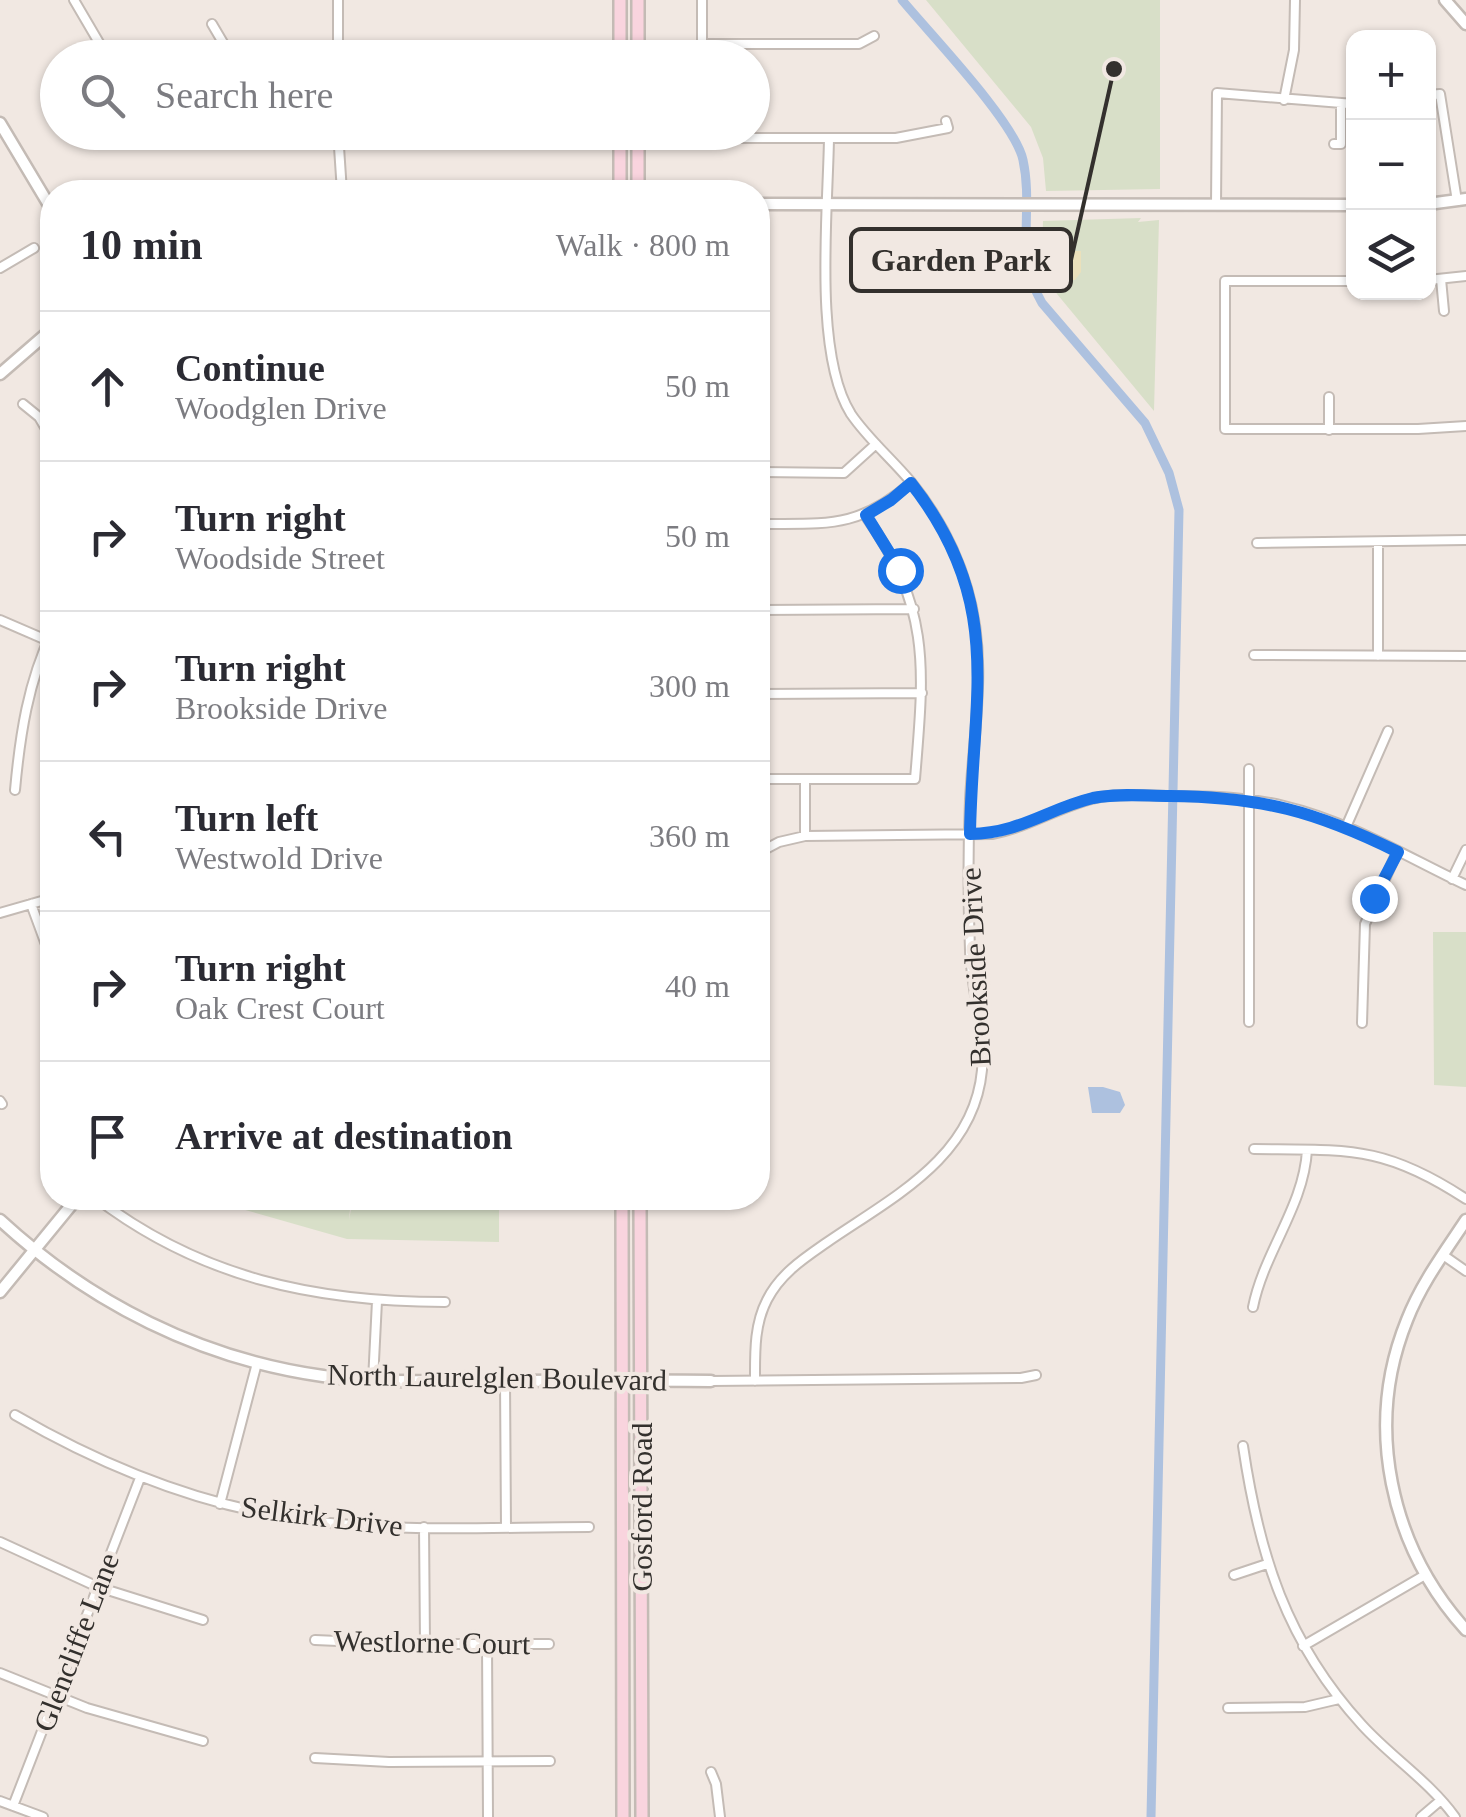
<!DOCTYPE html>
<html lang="en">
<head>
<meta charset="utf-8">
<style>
  body { margin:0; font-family:"Times New Roman",serif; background:#f7f7f7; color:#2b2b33 }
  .controls { position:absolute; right:30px; top:30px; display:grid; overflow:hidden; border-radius:20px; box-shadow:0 2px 8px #0004 }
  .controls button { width:90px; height:90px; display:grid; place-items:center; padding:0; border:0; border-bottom:2px solid #e1e1e2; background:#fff; color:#2b2b33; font:50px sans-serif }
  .stop { position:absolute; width:30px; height:30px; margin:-22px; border:8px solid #1a73e8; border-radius:50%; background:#fff }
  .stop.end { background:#1a73e8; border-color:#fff; box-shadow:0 2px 10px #0008 }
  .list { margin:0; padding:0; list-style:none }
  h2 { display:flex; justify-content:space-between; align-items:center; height:130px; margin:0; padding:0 40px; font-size:42px }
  h2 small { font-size:32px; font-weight:400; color:#7c7c81 }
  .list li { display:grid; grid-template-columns:65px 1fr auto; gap:30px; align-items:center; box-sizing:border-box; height:150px; padding:0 40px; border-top:2px solid #e1e1e2 }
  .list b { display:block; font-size:38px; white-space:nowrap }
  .list p { margin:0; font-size:32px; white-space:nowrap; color:#7c7c81 }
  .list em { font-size:32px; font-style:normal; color:#7c7c81 }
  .icon { flex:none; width:55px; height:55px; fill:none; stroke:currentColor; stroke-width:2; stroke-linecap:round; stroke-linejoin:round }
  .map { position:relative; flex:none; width:1466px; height:1817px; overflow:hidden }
  .search { position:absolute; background:#fff; box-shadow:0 2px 8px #0004; left:40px; top:40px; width:730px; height:110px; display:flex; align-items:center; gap:25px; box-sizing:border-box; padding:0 35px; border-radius:55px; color:#7c7c81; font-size:38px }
  .panel { position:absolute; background:#fff; box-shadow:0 2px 8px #0004; left:40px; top:180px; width:730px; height:1030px; border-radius:40px }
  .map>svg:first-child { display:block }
</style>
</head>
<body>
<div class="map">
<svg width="1466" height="1817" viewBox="0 0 1466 1817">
  <rect width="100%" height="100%" fill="#f1e8e2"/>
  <path fill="#d8dfc8" d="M926,0H1160V189L1046,191L1043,158L1031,127Z
    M1141,218L1138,222L1159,220L1154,411L1057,294C1043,270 1042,249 1043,221Z
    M1433,932H1466V1087L1434,1085Z
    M203,1198H351L349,1220L353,1198H499V1242L347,1239Z"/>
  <path fill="#eae0bb" d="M1056,242H1070V251H1081V272L1075,280H1064L1054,269L1051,249Z"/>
  <path fill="#adc1df" d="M1088,1087H1103L1120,1092L1125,1105L1120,1113H1092Z"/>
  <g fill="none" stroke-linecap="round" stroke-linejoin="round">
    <path stroke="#adc1df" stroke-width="9" d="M902,0C930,34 1015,122 1023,160C1034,211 1014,255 1042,303L1145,423L1169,473L1179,510L1151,1817"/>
    <defs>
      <path id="minor" d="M74,0L108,58
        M212,24L232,58
        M702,44H859L874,36
        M338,58V0
        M702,58V0
        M1428,95L1440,94L1457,201
        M1284,100L1294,50L1295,0
        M338,132L342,192
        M704,132L719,138H896L948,128L946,121
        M1334,144H1341V104
        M1216,205L1217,93L1354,104
        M0,268L34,248
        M1441,279L1444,311
        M1428,280L1466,276
        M1354,281H1225V429H1418L1466,426
        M1329,397V430
        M23,404L39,417L52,439
        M758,472L844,473L876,444
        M758,524C825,523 857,530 911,483
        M1257,543L1466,540
        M758,610L914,609
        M0,620L51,642
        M1254,655L1466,656
        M1378,656V543
        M758,694L922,693
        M758,779H915C924,669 932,609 865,515
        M805,779V836
        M15,790C20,735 28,682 52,632
        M1346,827L1388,731
        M758,853L779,842L805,836L992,834C1030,827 1063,804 1100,797C1125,793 1152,796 1177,796C1213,796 1248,797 1284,806C1348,821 1407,857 1466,885
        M1452,879L1466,850
        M31,904L52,961
        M0,913L52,898
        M1249,1022V769
        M1362,1023L1365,924L1397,852
        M0,1101L2,1104
        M1254,1149C1348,1150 1384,1145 1466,1199
        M96,1198C201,1278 315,1302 445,1302
        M1443,1255L1466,1271
        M1253,1307C1264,1252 1304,1206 1307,1150
        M373,1381L377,1301
        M505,1381L506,1527
        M711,1381L1021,1378L1036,1375
        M755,1381C755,1353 754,1325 767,1300C780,1274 803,1259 826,1243C891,1198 974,1158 982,1070C985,1030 971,990 970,950C968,900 968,849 970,799C974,728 988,658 967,588C956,550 936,513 911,482C892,459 868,439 851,414C813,354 828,211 829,138
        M15,1415C113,1472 216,1512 330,1523C415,1532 503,1527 589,1527
        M1243,1446C1259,1554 1286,1642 1362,1725C1391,1757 1429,1781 1455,1817
        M220,1504L257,1363
        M424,1527L425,1644
        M0,1542L98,1587L203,1620
        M1234,1575L1267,1564
        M315,1640L406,1644H549
        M487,1644L488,1817
        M1303,1646L1425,1575
        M0,1673L87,1708L203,1741
        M1228,1708L1305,1707L1339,1699
        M315,1758L389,1762L550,1761
        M711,1772L716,1784L720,1817
        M0,1801L43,1817
        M13,1806L140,1478
        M1421,1817L1441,1800"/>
      <path id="tertiary" d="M1445,0L1466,24
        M0,123L52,210
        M758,204L1354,205
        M1428,204L1466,199
        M0,374L52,329
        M0,1220C90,1303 201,1359 323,1376C376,1383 429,1381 483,1381C559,1381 635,1380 711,1381
        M1466,1220C1444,1253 1421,1284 1407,1320C1364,1426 1390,1546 1466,1630
        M0,1292L77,1198"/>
      <path id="secondary" d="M638,0V58
        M620,58V0
        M638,132V192
        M620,192V132
        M622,1198L623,1817
        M640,1198L642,1817"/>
    </defs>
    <use href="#minor" stroke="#c4bbb5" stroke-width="12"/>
    <use href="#tertiary" stroke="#c4bbb5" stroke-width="15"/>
    <use href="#secondary" stroke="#c4bbb5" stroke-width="16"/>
    <use href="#minor" stroke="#fff" stroke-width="8"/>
    <use href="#tertiary" stroke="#fff" stroke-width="10"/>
    <use href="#secondary" stroke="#f9d4de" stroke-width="11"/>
  </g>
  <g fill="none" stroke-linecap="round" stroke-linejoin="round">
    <path stroke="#1a73e8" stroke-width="12" d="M900,570L866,515L891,500L911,483C1006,604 972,696 970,834C1021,833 1047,809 1093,798C1118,793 1145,796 1170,796C1262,797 1315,811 1398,852L1374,898"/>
  </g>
  <g text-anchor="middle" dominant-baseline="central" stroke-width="8" stroke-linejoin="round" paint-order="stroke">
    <g font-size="30" fill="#33302d" stroke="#f1e8e2">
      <text transform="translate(975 967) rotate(-93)">Brookside Drive</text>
      <text transform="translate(497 1377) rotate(1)">North Laurelglen Boulevard</text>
      <text transform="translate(641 1507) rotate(-90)">Gosford Road</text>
      <text transform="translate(322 1516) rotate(7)">Selkirk Drive</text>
      <text transform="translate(76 1642) rotate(-69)">Glencliffe Lane</text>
      <text transform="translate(432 1642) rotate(1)">Westlorne Court</text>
    </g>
  </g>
  <path fill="none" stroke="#33302d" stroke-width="4" d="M1114 69L1071 260"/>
  <circle fill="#33302d" stroke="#f1e8e2" stroke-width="4" cx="1114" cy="69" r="10"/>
  <rect fill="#f1e8e2" stroke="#33302d" stroke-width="4" x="851" y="229" width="220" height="62" rx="10"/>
  <g font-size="32" text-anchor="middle" font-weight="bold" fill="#33302d">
    <text x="961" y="271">Garden Park</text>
  </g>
</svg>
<div class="controls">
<button>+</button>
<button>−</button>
<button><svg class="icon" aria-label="layers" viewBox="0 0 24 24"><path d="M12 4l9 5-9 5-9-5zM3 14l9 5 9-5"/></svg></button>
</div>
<div class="stop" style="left:900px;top:570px"></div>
<div class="stop end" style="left:1374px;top:898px"></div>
<div class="search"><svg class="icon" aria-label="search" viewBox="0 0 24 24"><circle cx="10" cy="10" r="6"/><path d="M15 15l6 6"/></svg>Search here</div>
<section class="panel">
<h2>10 min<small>Walk · 800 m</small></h2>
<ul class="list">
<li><svg class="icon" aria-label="ahead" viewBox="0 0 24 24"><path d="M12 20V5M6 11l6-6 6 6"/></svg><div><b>Continue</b><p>Woodglen Drive</p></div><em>50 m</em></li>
<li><svg class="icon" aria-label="right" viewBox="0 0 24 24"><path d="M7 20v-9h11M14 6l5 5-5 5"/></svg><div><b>Turn right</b><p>Woodside Street</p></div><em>50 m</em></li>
<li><svg class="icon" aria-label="right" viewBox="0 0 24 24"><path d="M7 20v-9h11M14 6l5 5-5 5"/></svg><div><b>Turn right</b><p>Brookside Drive</p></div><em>300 m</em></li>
<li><svg class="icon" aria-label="left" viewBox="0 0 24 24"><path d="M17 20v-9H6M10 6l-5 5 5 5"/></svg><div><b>Turn left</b><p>Westwold Drive</p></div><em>360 m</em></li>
<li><svg class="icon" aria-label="right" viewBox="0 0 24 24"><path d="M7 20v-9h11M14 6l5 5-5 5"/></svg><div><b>Turn right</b><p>Oak Crest Court</p></div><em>40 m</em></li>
<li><svg class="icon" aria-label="arrive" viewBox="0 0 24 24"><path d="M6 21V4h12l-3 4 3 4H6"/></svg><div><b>Arrive at destination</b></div></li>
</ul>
</section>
</div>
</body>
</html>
